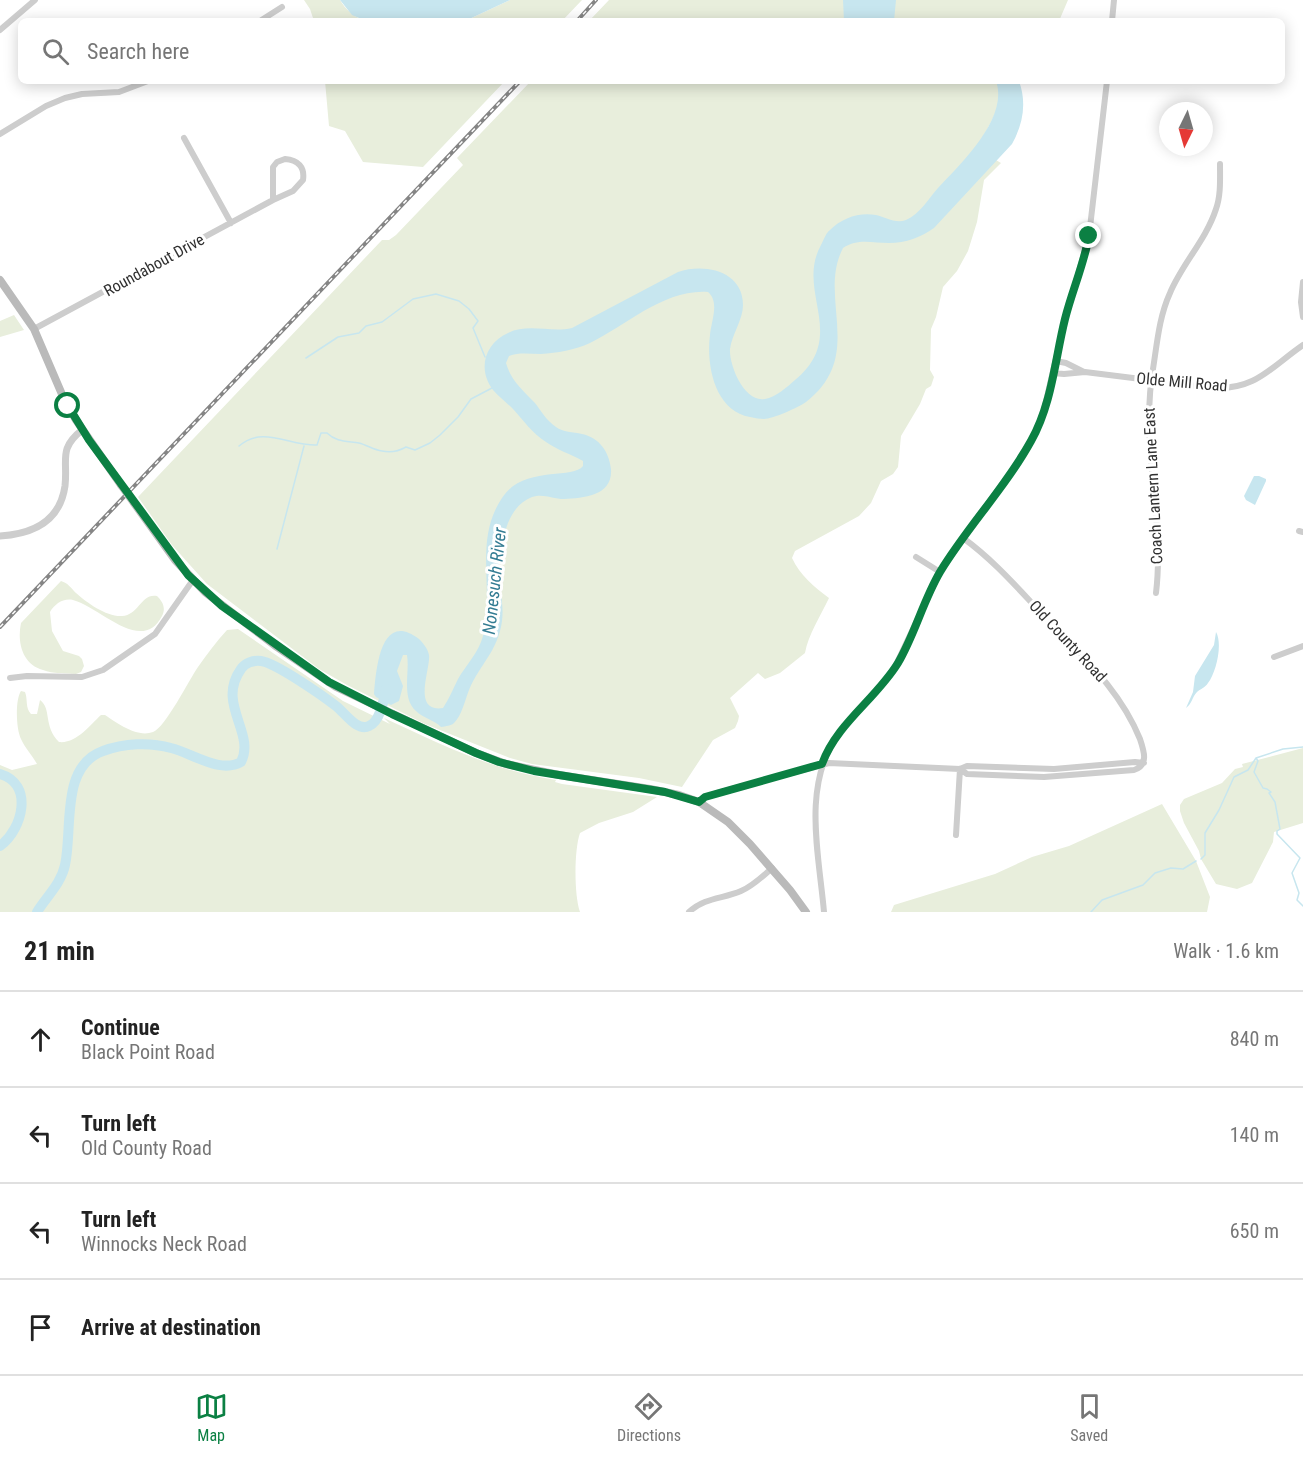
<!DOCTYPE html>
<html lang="en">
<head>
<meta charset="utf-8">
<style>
  body { margin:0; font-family:"Roboto Condensed",sans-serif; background:#f2f2f2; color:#222 }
  .compass { position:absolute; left:1159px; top:102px; width:54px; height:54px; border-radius:50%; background:#fff; box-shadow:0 3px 15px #0003; rotate:185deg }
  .stop { position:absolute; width:18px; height:18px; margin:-14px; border:4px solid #0b8043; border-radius:50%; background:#fff }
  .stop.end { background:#0b8043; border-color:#fff; box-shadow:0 2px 6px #0008 }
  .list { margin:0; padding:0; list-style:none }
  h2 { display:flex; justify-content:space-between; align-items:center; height:78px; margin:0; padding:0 24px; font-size:26px }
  h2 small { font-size:20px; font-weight:400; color:#767676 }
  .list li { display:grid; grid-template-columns:39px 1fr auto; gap:18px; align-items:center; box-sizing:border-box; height:96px; padding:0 24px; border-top:2px solid #e0e0e0 }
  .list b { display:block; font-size:22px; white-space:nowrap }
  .list p { margin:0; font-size:20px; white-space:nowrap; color:#767676 }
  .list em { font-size:20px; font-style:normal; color:#767676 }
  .icon { flex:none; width:33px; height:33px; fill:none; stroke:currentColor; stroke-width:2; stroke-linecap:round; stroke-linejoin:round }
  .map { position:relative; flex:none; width:1303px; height:912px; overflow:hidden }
  .search { position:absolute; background:#fff; box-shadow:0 3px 15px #0003; left:18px; right:18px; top:18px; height:66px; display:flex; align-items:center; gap:15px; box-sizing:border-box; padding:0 21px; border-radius:9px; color:#767676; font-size:22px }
  .sheet { height:462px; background:#fff }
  nav { display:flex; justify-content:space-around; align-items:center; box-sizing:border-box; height:84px; border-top:2px solid #e0e0e0; background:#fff; font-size:16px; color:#767676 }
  nav a { display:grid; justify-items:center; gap:3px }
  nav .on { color:#0b8043 }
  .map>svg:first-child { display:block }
</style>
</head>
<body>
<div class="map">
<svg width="1303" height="912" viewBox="0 0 1303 912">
  <rect width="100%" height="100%" fill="#fff"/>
  <path fill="#e8eedc" d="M304,0H340C345,9 355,18 366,21H314L310,9Z
    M510,0H582L562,21H465Z
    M609,0H848L846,21H589Z
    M893,0H1068L1059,21H893Z
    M325,81H505L423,167L363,162L345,131L329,126Z
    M531,81H999C1007,100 986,132 976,148L1001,163L984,180L977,222L968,251L957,271L943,287L936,317L931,329L930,370L934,377L931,386L926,389L920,404L901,436L898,467L893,474L881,481L871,503L859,516L795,551L792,558C800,575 814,587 829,598C821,615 808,635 805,653L780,673L765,679L758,673L730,698L739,716L738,721L735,728L713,740L682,787L639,778L532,764L510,758L425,724L347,685L319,669L207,584L172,545L138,497L382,240H389L396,235L463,165L457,158Z
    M14,315L24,330L0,337V321Z
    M61,581C68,583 71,588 76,593C87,603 107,617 122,616C139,615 141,593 157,596C163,602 166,608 162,616C142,655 100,607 73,600C63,598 55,604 50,612L52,631L63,651L79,656L82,659L84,666L81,672L76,674C66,673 53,674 43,670C22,664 17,642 21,623Z
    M238,629L343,701L390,724L384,718C443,745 491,770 556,780L555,782L562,784L657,797L633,812L599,823L580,833C574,850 574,895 580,912H0V765L12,770L37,764C32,755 25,748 21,739C16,729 15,700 21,691L25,692C28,699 25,708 31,714H37L40,700C52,709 43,726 59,742C76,744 90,725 101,715H105C117,723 137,738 153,732C165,728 189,680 198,667C207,654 216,642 227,630Z
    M1303,748V823L1274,832L1273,842L1252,883L1237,889L1216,884L1201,859L1199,851L1184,823L1180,811V805L1184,799L1222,783L1235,769L1243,767L1242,764Z
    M1162,804L1196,861L1210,897L1207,912H891L894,905L995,874L1032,857L1069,846Z"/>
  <path fill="#c7e6ef" d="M340,0H510L465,21H366L352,15Z
    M843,0H896L894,21H844Z
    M996,81H1019C1027,103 1023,124 1012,144L934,228C921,237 906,243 889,243C872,243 858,238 843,248C817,298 866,355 806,402C799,407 773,419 764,419C760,419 755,418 750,417C715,411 706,366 710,335C711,322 720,302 708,292C664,289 627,325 590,343C575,350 557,353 541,354C530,354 519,352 509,356L506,363C511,381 523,390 535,403C541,411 547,421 556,427C563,432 573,432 582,434C600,438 609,452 611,469C613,496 584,498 564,499C553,499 543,493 532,497C514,504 507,522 503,540C500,551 498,564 499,576C500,592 504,605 502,621C498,651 480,664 469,690C465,700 462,715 454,723C451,726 446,726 441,727C434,720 423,718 416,711C401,698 410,672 407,655H403L397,671L403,686L399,701L391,705L376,697L374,694C376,671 380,609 419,639C423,643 428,649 429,655C431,668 411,713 443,708C449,699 453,689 458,679C466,665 479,652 483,636C495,590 473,541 502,498C523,465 572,480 583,466V461C571,454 557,450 546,442C532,433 524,421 513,409C507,403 499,397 493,390C477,369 485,343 508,333C528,323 551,333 572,328L678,272C705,263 743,271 743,305C743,320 732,334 730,349C729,365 744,403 765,399C776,397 787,387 795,380C849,335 795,292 821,245C824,240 825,234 830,230C842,218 859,212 876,215C886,217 895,224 906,220C919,215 929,198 938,188C961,163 1009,118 996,81Z
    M1254,476H1259L1266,479V481L1255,505L1246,500L1244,496Z
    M1216,632C1223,644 1216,673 1208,683C1205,688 1200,689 1197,692C1192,697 1192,704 1186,708L1193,692L1195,676L1214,645Z"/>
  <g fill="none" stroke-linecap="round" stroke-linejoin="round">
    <path stroke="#c7e6ef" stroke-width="1.5" d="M306,358L338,337L359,333L366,326L382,322L413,299L436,294L459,301L469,309L478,321L473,328L485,357
      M239,446C263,425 289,446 317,445L321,433H327C336,442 346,441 359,443C367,445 374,450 382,451C391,453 399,451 406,447L415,450L430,443L440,435L458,417L471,399L492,388
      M277,549L304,446
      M1256,758L1258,761L1254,772L1263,788L1267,789L1271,792L1269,793L1275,802L1280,829L1277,831V834L1300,858L1292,873L1299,893L1297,900L1303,906
      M1201,859L1205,855V833L1219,810L1234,777L1248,770L1256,758L1283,749L1303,747
      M1091,912L1102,900L1143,885L1155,873L1171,868L1183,869L1196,861"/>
    <path stroke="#c7e6ef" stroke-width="10" d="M0,774C34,784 23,829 0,846
      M37,912C46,897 61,884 65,865C73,829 60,766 103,751C124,743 150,742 171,748C192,753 220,774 241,762C256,733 216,704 241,669C245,663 253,660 261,661C276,663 323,696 336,706C345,713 357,732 369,726C380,722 384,700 386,689"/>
    <path stroke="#cdcdcd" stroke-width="6" d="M260,21L282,7
      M1112,21L1114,0
      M0,30L35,0
      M0,134L46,106L65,98L82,94L119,92L148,81
      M184,138L231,223
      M285,159C298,160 305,167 303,180L293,191L273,200V167L277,162Z
      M1303,282L1301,302L1303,317
      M34,329L273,200
      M1056,361L1066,363L1084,372
      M1053,373L1064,374L1085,372L1213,388C1256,390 1271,367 1303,345
      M1299,531L1303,532
      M916,557L940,572
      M1156,593C1165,518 1140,444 1153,369C1157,344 1159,317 1170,293C1182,264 1206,240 1216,209C1221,195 1220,179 1220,164
      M1274,657L1303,646
      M10,678L27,676L82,677L103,670L155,634L193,580
      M960,769L967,774L1044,777L1134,770C1149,765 1144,751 1140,739C1120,690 1084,658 1048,620C1021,592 995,561 963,538
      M699,802L705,797L717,793L829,763L960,769L967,766L1054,769L1135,762L1144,763
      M956,835L960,769
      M689,912C705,897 723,899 741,891C753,886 763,876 772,868
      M824,912C819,854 802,787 837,736C854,712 878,693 894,669L940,572L972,525L1017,464L1034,436L1043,414L1065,320L1089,236L1107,81"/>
    <path stroke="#cdcdcd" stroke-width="7" d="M0,536C33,534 60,521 65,486C68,460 58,449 82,430"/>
    <path stroke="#bababa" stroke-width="8" d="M0,280L34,329L64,399L76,420L121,485
      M134,503L175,560L205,592L277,647L336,687L476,753L506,764L559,775L650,789L679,795L699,802L728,822L750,844L790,890L806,912"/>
    <defs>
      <path id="rail" d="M577,21L596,0
        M0,627L520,81"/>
    </defs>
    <use href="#rail" stroke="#858585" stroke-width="4"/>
    <use href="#rail" stroke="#fff" stroke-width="1.5" stroke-dasharray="4.5" stroke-linecap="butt"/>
    <path stroke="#bababa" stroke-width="8" d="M121,485L134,503"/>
  </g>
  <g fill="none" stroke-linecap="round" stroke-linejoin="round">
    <path stroke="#0b8043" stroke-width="8" d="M68,406L89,440L188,575L222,606L329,682L392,714L476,753L499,762L534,771L665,792L699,802L705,797L822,764C837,723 876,699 898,663C915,634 923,601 940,572C968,526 1005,488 1031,441C1052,404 1055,359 1065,319C1072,291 1084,264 1089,236"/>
  </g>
  <g text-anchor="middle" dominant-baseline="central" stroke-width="6" stroke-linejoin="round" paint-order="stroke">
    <g font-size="16" fill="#303030" stroke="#fff">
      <text transform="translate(154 265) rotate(-29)">Roundabout Drive</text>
      <text transform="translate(1182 382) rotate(5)">Olde Mill Road</text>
      <text transform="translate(1153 486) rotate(-93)">Coach Lantern Lane East</text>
      <text transform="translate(1068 641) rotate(47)">Old County Road</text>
    </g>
    <g font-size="18" font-style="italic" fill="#337c93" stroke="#fff">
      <text transform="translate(494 581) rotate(-84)">Nonesuch River</text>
    </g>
  </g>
</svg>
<svg class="compass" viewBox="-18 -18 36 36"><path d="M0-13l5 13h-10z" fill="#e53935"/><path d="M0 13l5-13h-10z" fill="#767676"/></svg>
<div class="stop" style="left:68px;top:406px"></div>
<div class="stop end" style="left:1089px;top:236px"></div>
<div class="search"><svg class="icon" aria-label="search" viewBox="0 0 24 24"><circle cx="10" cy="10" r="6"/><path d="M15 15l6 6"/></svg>Search here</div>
</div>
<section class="sheet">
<h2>21 min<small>Walk · 1.6 km</small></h2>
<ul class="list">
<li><svg class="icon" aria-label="ahead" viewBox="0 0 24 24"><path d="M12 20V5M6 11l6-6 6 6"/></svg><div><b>Continue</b><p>Black Point Road</p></div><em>840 m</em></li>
<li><svg class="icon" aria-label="left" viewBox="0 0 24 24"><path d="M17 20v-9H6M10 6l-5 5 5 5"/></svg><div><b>Turn left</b><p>Old County Road</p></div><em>140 m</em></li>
<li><svg class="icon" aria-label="left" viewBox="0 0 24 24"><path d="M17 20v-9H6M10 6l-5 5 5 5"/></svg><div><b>Turn left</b><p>Winnocks Neck Road</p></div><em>650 m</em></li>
<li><svg class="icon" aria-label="arrive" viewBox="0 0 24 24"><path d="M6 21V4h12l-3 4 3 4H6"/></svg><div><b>Arrive at destination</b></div></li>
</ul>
</section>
<nav>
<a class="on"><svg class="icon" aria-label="map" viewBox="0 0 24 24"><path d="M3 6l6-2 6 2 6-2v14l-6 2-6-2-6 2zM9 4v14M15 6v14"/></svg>Map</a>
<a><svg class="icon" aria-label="directions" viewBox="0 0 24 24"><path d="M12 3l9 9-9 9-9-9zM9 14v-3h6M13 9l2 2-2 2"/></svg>Directions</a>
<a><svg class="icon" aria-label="saved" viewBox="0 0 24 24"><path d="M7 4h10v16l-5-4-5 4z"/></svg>Saved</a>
</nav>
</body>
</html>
